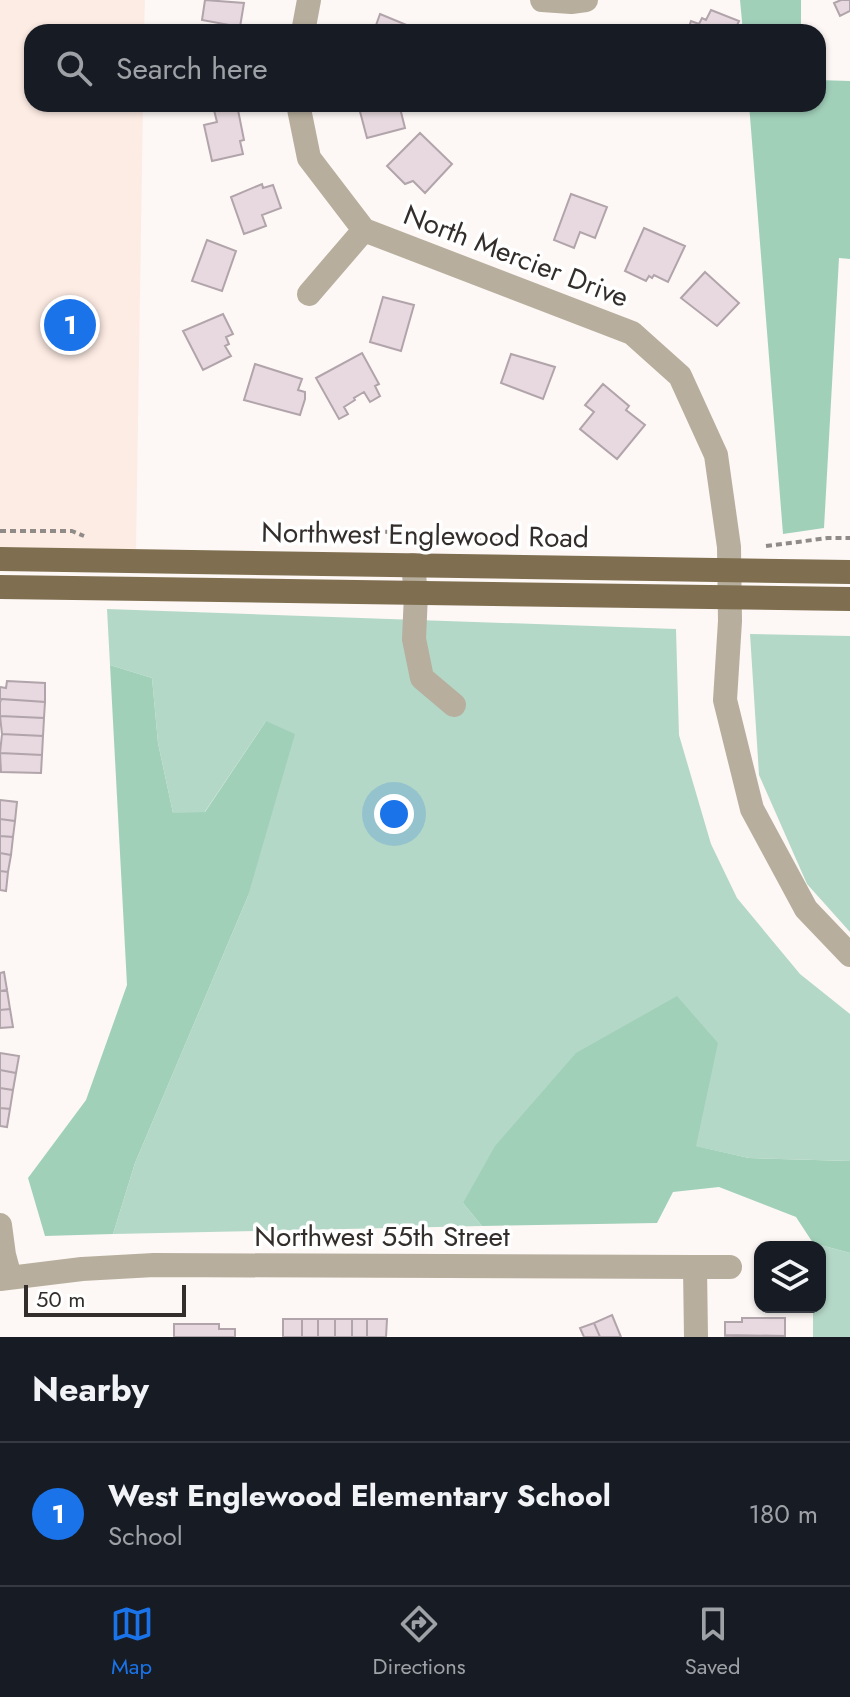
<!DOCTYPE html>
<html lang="en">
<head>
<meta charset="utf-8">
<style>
  body { margin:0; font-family:Jost,sans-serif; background:#20242c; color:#f1f3f6 }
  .controls { position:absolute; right:24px; bottom:24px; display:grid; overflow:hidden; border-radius:16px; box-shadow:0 2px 6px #0004 }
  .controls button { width:72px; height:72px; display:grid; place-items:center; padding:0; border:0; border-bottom:2px solid #363941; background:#171b24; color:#f1f3f6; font:40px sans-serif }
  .scale { position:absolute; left:24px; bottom:20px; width:162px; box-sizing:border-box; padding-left:8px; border:4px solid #332e2b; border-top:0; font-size:22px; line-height:28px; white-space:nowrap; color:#332e2b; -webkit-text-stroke:6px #fff; paint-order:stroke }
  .you { position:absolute; left:394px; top:814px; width:28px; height:28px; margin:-20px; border:6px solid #fff; border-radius:50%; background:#1a73e8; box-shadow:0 0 0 12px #1a73e833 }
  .badge { display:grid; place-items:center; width:52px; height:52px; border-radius:50%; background:#1a73e8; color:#fff; font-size:26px; font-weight:700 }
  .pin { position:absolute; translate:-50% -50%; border:4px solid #fff; box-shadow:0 2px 8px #0006 }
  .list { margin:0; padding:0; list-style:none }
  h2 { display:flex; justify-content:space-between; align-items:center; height:104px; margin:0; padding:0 32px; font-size:34px }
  h2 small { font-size:26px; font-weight:400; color:#9ea1a6 }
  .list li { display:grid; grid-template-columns:52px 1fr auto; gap:24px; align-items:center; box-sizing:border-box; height:144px; padding:0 32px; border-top:2px solid #363941 }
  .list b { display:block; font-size:30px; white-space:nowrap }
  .list p { margin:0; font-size:26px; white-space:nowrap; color:#9ea1a6 }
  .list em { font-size:26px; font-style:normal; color:#9ea1a6 }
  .icon { flex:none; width:44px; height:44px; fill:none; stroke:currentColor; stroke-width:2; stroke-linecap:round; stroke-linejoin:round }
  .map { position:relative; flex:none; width:850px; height:1337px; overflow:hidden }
  .search { position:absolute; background:#171b24; box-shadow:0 2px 6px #0004; left:24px; right:24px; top:24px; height:88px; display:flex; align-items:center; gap:20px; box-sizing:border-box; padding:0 28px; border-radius:24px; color:#9ea1a6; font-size:30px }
  .sheet { height:248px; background:#171b24 }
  nav { display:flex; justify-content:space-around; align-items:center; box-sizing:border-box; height:112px; border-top:2px solid #363941; background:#171b24; font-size:22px; color:#9ea1a6 }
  nav a { display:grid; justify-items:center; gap:4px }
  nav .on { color:#1a73e8 }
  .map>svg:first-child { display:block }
</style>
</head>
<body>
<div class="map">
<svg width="850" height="1337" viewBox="0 0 850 1337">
  <rect width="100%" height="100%" fill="#fdf8f5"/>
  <path fill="#fdece4" d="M0,0H145L144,32H32V104H143L136,550L0,547Z"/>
  <path fill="#b4d8c7" d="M107,609L676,629L679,735L711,844L737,898L800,974L850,1014V1161L749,1158L695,1146L704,1098L463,1203L482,1226L113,1234L135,1163L248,896L266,721L204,813H173L158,743L152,678L110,665Z
    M750,634L850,636V932L807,884L759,775Z
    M813,1243L850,1253V1337H813V1307H820V1247H813Z"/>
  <path fill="#a1d0b9" d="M740,0H801V32H743Z
    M818,80L850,81V259L839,258L824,528L783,534L749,104H818Z
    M110,665L152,678L158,743L173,813L205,812L266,721L295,734L248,896L135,1163L113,1234L45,1236L28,1178L86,1100L127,985Z
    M677,996L718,1043L696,1146L749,1158L850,1161V1253L813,1243L796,1217L719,1187L673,1192L657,1223L482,1226L463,1203L495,1146L576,1053Z"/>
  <path fill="#e7d9df" stroke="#b1a4aa" stroke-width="2" d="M205,0L244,3L240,27L202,20Z
    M841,0H850V11L840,16L834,3Z
    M711,10L739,21L734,32H687L691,21L699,24L702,18L706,20Z
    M380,14L414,28L413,32H362L363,28L370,30L371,26L375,28Z
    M358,104H395L396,109L400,108L405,128L367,138Z
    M237,105L244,140L240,141L243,154L212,161L204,125L217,122L214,110Z
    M420,133L452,164L425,193L413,181L405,184L387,166Z
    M262,184L263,188L273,185L281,208L262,215L266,226L244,234L231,197Z
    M571,194L607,207L595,238L580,232L574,248L554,240Z
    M644,228L685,246L668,282L654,275L652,278L649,276L646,281L625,271Z
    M207,240L236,251L222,291L192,281Z
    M705,272L739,303L717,326L681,298Z
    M383,297L414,305L401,351L370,342Z
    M223,314L233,334L226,337L229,344L225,346L231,356L203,370L183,331Z
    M362,353L379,384L375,386L380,396L370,402L364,392L354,398L355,400L344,407L348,414L339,419L316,378Z
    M511,354L555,367L543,399L501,383Z
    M255,364L302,379L298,390L305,392V399L300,415L244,400Z
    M603,384L629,406L626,410L645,425L617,459L580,429L594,412L585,405Z
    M7,681L45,683V702L0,699V687L6,688Z
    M2,699L45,702L44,718L0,716V702Z
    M0,716L44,718L43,736L2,734Z
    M2,734L43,736L42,755L0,753Z
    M0,753L42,755L41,773L1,772Z
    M0,800L17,802L15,821L0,819Z
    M0,819L15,821L13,837L0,836Z
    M0,836L13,837L11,855L0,853Z
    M0,853L11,855L8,872L0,871Z
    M0,871L8,872L6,891L0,890Z
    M4,972L7,990L0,991V973Z
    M7,990L10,1009L0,1010V991Z
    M10,1009L13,1027L0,1028V1010Z
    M0,1053L19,1056L16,1073L0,1070Z
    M0,1070L16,1073L13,1090L0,1088Z
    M0,1088L13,1090L10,1109L0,1108Z
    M0,1108L10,1109L7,1127L0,1126Z
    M612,1315L621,1337H600L594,1323Z
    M742,1318H785V1336L725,1335V1322H742Z
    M283,1319H302V1337H283Z
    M302,1319H318V1337H302Z
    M318,1319H335V1337H318Z
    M335,1319H352V1337H335Z
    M352,1319H367V1337H352Z
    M367,1319H387L386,1337H367Z
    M594,1323L600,1337H584L580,1328Z
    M174,1324H219V1329H235V1337H174Z
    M725,1335L785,1336V1337H725Z"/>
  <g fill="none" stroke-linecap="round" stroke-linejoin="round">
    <path stroke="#908b88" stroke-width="4" stroke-dasharray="6 4" stroke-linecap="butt" d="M0,531H72L84,536
      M318,540L335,530L419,533L456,539L522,542
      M766,546L828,538H850"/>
    <path stroke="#b7ae9d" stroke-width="24" d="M542,0L571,2L586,0
      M303,32L309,0
      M298,104L309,158L364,230L632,333L680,376L716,455L729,547L730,621L725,700L752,809L806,909L850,955
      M309,294L364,230
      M413,565L416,594L414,639L422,678L454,705
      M0,1225L4,1255L10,1277
      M695,1267H730
      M0,1279L82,1269L154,1265L695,1267L696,1337"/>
    <path stroke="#7f6f50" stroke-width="24" d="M0,559L850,572
      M0,587L850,599"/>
  </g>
  <g text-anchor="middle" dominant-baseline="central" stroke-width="7" stroke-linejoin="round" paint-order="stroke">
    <g font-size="28" fill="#332e2b" stroke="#fff">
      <text transform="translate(516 256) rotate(21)">North Mercier Drive</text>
      <text transform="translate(425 535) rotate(1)">Northwest Englewood Road</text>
      <text x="382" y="1236">Northwest 55th Street</text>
    </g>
  </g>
</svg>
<div class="controls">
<button><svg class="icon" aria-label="layers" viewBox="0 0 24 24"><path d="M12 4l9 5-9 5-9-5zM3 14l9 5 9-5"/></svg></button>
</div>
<div class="scale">50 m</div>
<div class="you"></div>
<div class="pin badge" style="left:70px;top:325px">1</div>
<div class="search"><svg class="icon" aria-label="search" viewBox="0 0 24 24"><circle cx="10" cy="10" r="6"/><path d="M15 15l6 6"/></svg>Search here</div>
</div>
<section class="sheet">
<h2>Nearby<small></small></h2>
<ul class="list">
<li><span class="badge">1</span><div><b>West Englewood Elementary School</b><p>School</p></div><em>180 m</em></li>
</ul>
</section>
<nav>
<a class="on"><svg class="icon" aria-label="map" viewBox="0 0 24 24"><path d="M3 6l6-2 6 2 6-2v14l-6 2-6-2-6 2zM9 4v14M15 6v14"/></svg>Map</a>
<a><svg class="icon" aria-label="directions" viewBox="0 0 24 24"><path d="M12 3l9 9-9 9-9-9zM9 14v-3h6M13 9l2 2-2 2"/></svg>Directions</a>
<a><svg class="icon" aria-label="saved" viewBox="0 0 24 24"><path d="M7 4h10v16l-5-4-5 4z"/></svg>Saved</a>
</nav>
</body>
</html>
